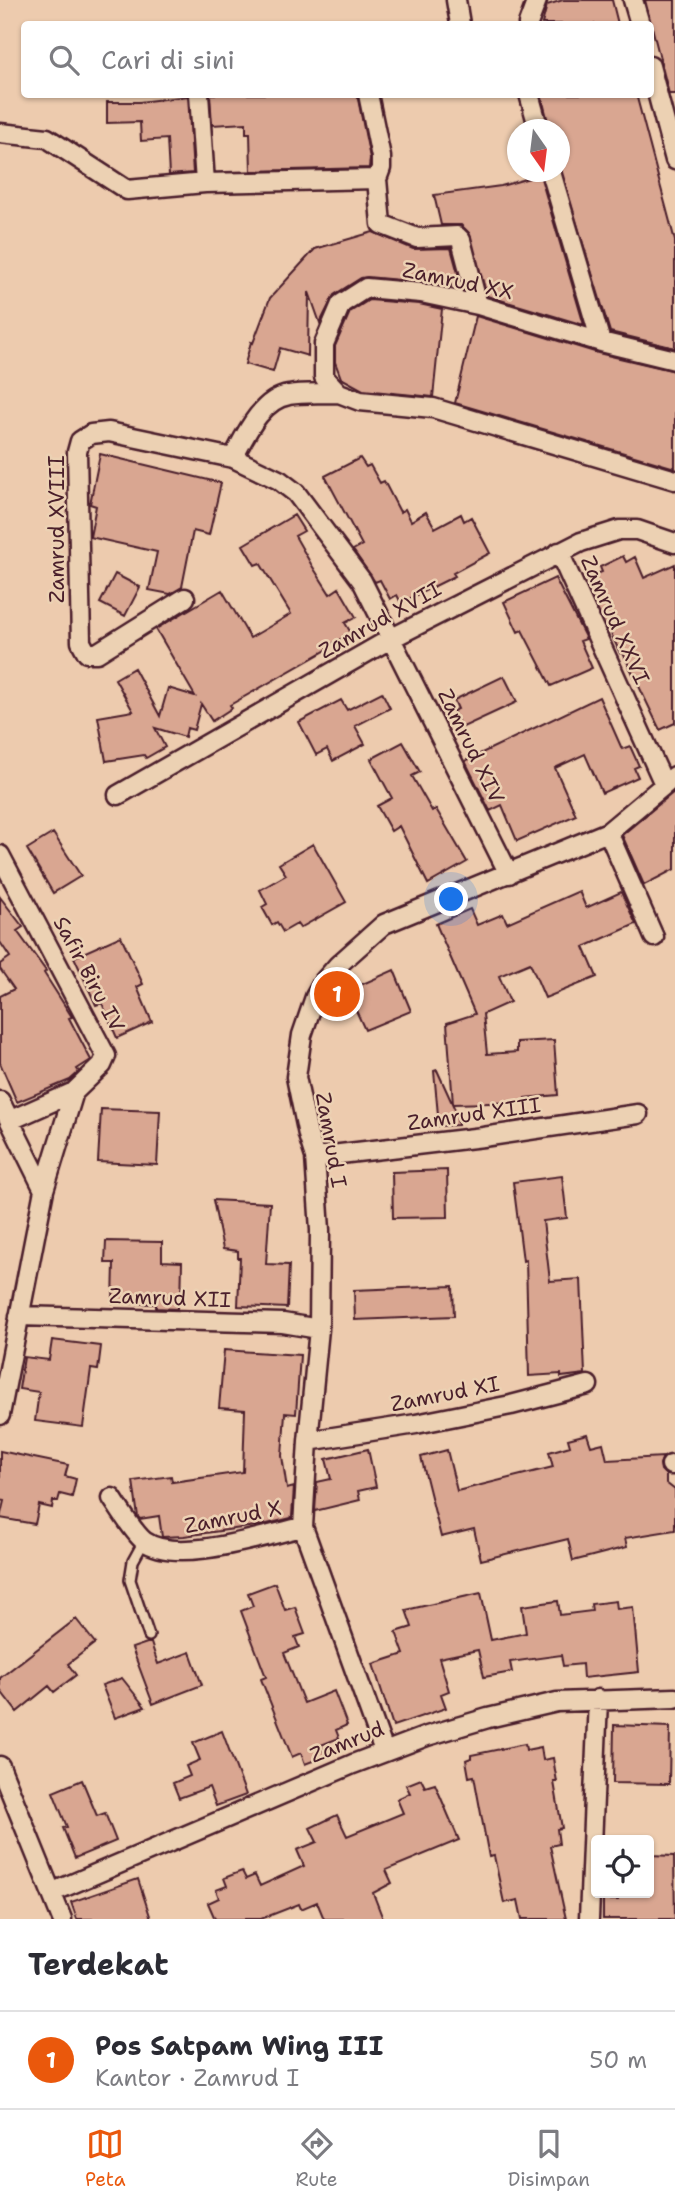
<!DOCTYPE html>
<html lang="id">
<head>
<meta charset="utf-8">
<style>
  body { margin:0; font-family:"Shantell Sans",sans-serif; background:#f2f2f3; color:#2b2b33 }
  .controls { position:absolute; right:21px; bottom:21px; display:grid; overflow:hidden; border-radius:7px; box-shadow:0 2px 5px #0004 }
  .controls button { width:63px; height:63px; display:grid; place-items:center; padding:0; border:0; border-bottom:2px solid #e1e1e2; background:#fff; color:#2b2b33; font:35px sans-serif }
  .compass { position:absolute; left:507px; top:119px; width:63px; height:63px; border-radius:50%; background:#fff; box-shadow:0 2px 5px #0004; rotate:166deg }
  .you { position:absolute; left:452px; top:900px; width:24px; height:24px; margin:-18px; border:5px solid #fff; border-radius:50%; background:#1a73e8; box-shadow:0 0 0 10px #1a73e833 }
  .badge { display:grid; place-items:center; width:46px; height:46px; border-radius:50%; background:#ea580c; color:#fff; font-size:23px; font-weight:700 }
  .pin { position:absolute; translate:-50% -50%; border:4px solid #fff; box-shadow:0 2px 7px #0006 }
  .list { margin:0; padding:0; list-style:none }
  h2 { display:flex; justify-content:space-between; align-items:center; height:91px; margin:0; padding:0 28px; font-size:30px }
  h2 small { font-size:23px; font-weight:400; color:#7c7c81 }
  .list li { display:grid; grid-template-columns:46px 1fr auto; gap:21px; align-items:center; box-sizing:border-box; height:98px; padding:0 28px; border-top:2px solid #e1e1e2 }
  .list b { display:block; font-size:26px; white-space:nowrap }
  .list p { margin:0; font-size:23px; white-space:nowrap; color:#7c7c81 }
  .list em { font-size:23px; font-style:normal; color:#7c7c81 }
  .icon { flex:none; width:38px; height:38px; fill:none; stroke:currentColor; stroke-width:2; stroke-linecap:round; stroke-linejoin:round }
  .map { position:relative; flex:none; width:675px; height:1919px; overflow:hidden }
  .search { position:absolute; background:#fff; box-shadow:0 2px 5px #0004; left:21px; right:21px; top:21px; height:77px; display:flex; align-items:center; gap:18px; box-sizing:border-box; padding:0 24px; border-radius:7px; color:#7c7c81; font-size:26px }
  .sheet { height:189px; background:#fff }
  nav { display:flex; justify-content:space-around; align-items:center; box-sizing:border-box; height:98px; border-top:2px solid #e1e1e2; background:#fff; font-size:19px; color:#7c7c81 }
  nav a { display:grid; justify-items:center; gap:4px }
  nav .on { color:#ea580c }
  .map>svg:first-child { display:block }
</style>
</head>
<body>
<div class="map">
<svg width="675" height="1919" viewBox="0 0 675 1919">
  <rect width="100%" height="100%" fill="#edcbae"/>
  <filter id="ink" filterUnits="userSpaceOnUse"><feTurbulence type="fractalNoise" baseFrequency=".0143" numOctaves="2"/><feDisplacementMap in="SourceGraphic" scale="14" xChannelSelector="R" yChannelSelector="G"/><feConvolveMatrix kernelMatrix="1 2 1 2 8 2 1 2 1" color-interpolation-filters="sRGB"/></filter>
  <g filter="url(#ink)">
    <path fill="#d9a691" stroke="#4a1f2b" stroke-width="2" d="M563,0H612L618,24H542L547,5Z
      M645,0H675V94H669Z
      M210,94H357L370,158L369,168L251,171L250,133H246V123L212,125Z
      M541,94H636L675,241V348L610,332L559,165V130H550Z
      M188,96L193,173L169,175L167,139L141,141L140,122L107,123V102H139Z
      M540,175L584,325L487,296L469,233L461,225H441L434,195L501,186Z
      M373,232L413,249L451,248L459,277L450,279L451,287H447L422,282L367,277L361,278L334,295L320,323L309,292L308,356L280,348L273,372L245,364L251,342L253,343L270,298L315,249Z
      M369,300L419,304L442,309L433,397L363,390L341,378L335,362V346L350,312Z
      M476,316L598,353L675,371V468L455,403Z
      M100,454L221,483L209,535L193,531L182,587L170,594L149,590L157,552L90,537L96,506L90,504Z
      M360,458L366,467L370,465L380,483L384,481L400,512L405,509L411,521L426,512L435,528L461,514L464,521L471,517L490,553L453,573L455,576L401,603L397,595L390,599L380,580L375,582L353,550L362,545L325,476Z
      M294,515L304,531L295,536L311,564L330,594L339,588L356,617L345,623L351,633L327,647L328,649L230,705L232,708L212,721L201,704L194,730L187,728L185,737L155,728L165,747L146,758L144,755L106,761L98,717L133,711L115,679L134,668L160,716L168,688L195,696L156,629L222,590L250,638L291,614L260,563L255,565L243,545Z
      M623,556L626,562L635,557L644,578L675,564V723L660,730L622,651L620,653L609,629L607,630L593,600L598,598L589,577L602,572L600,567Z
      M115,574L140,587L125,616L100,603Z
      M555,578L586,639L580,641L592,668L551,686L522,630L518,632L504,602Z
      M504,676L517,702L461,728L453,711L458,709L454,700Z
      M382,692L390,708L355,726L365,744L333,761L327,749L316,755L299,722L341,700L347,710Z
      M599,697L622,749L630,746L639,766L634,768L638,777L602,793L585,754L555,768L576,815L517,841L502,805L490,811L465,761Z
      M403,742L420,772L412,776L432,811L436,809L467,862L428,884L399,826L391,831L377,806L392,798L371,759Z
      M675,791V869L644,885L622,835Z
      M53,833L81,876L53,893L27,849Z
      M313,844L346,902L300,928L297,924L283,932L277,922L272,925L262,907L267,904L260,890L286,875L279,864Z
      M579,891L586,908L621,892L636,924L584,947L597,977L545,998L530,963L499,976L510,1002L483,1014L487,1054L517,1052V1042L554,1040L558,1095L525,1098V1102L453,1104L447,1023L475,1014L436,924L470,909L477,925L503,914L507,923Z
      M0,897L23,927L17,931L46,971L44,973L72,1017L69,1018L91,1060L77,1069L79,1072L70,1080L17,1102L0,1063V996L14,989L0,969V964L10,957L0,942Z
      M121,936L143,984L137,987L152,1022L117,1038L102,1003L96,1005L74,957Z
      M394,970L411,1011L365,1030L347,991Z
      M437,1070L457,1114L458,1125L439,1126L434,1071Z
      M101,1109L160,1111L157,1165L98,1162Z
      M447,1170L448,1217L393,1218L392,1172Z
      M562,1176L567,1218L543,1221L550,1281L581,1279L585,1374L561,1377V1374L529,1376L526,1260L523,1261L513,1182Z
      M213,1200L270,1203L266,1264L289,1265L287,1308L238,1306L240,1258H238V1251L223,1249Z
      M106,1241L162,1242V1261L182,1262L181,1304H177V1309L156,1308V1304L113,1303L114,1263H105Z
      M453,1286L454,1316L355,1320L354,1290Z
      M52,1340L101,1346L98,1370L91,1369L83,1427L35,1421L39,1392L19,1389L24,1357L49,1360Z
      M224,1350L300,1355L296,1414L285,1413L282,1456L287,1489L294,1487L292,1516L291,1518L263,1525L184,1536L162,1537L159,1516L140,1519L138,1517L133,1481L171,1476L172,1482L243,1472L245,1410L219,1408Z
      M587,1434L591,1446L603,1443L607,1460L663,1457L660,1464L661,1470L666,1475V1483L675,1490V1530L625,1538L627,1547L573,1561L568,1539L481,1560L474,1529L441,1537L421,1457L447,1450L457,1491L553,1467L549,1452L570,1446L568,1439Z
      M368,1449L376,1487L358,1491L360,1500L315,1511L317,1482L331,1479L326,1459Z
      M0,1451L68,1465L65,1476L76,1479L72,1497L60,1494L58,1501H53L52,1508L39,1505L35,1524L0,1518L4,1501L0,1500Z
      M275,1583L285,1610L295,1607L305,1634L295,1637L299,1647L284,1653L304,1703L334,1691L347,1725L336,1730L339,1738L321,1745L326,1756L305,1764L301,1753L292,1757L261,1679L266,1677L241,1611L253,1606L248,1593Z
      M481,1593L491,1640L526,1633L522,1606L558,1601L560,1615L592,1611L591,1604L616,1601L617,1609L633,1607L639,1672L583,1678L582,1664L563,1666L561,1655L510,1662L512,1672L484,1677L478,1650L439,1658L449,1691L441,1694L446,1708L393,1726L373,1664L404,1654L396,1632L412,1627L406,1610Z
      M76,1619L95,1643L68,1664L76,1675L54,1692L49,1686L17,1712L0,1690V1678Z
      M147,1643H151L158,1664L190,1652L202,1685L153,1704L132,1648Z
      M122,1678L145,1707L115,1718L102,1685Z
      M614,1725L670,1727L669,1784L613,1783Z
      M222,1731L246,1795L216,1806L209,1787L179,1798L173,1783L190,1776L186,1766L200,1760L193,1743Z
      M525,1744L526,1750L541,1747L543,1760L553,1758L557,1782H554L562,1828L557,1829L559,1844L550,1846L566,1919H522L518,1900L504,1903L494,1856L489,1857L474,1776L469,1777L466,1760L471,1758V1755Z
      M421,1779L425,1787L435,1784L459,1840L386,1870L392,1883L373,1893L383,1919H324L317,1902L301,1909L299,1904L261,1919H215L208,1903L219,1898L216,1890L227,1886L224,1878L242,1871L246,1879L255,1875L260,1886L304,1866L297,1850L317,1842L310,1828L337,1815L347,1836L403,1813L397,1799L410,1793L406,1785Z
      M82,1780L97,1816L105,1813L116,1841L75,1858L63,1828L67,1827L53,1792Z
      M649,1855L674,1856L675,1919H603V1900H618V1893H649Z
      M138,1879L151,1919H77L71,1902Z"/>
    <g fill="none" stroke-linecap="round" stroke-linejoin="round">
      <defs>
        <path id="lane" d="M144,1541L133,1561L130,1580L149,1636"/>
        <path id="street" d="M456,0L460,24
          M633,0L640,24
          M528,24L537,0
          M650,66L675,160
          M199,94L205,183
          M368,94L381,157V168L377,179L381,224L417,238L457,236L461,240L478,305
          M529,94L539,130
          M0,133L47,138L127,190L205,183L377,179
          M551,172L601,342
          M675,360L601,342L478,305L421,293L366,288L341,304L324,344V377L339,393L360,401L433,408L675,480
          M233,458C245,436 261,399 289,395C305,392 323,394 339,393
          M559,552L664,784
          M185,598L97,653H87L81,642L77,452L80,441L91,434L109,432L233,458L279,480L296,493L362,581L509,874
          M118,795L392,638L581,542L619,530H637L675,543
          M608,832L654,937
          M0,855L106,1056L102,1065L74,1092L44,1190
          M0,1101L44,1190L0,1415
          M11,1120L74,1092
          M315,1157L483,1137L638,1114
          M19,1316L283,1323L319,1329
          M308,1441L416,1424L511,1405L588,1385
          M671,1465H675
          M112,1498C120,1510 134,1533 144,1541C177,1565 265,1535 303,1527
          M384,1751L303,1527L308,1441L319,1329L320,1230L315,1157L308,1135L296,1077L302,1035L315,997L324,981L338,965L384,924L608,832L675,776
          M0,1766L62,1919
          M53,1892L353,1764L427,1736L488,1718L557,1702L675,1698
          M589,1919L598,1699"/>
      </defs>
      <use href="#lane" stroke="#4a1f2b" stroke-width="14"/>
      <use href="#street" stroke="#4a1f2b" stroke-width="23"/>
      <use href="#lane" stroke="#ecd1b3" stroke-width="9"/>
      <use href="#street" stroke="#ecd1b3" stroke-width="18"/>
    </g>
  </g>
  <g text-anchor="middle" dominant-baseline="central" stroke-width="5" stroke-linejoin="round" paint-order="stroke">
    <g font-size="21" fill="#4a1f2b" stroke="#ecd1b3">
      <text transform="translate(458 281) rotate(12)">Zamrud XX</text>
      <text transform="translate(57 529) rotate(-90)">Zamrud XVIII</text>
      <text transform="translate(380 620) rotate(-29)">Zamrud XVII</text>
      <text transform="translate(615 620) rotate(66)">Zamrud XXVI</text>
      <text transform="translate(471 746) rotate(64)">Zamrud XIV</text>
      <text transform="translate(89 974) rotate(62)">Safir Biru IV</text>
      <text transform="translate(474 1114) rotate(-8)">Zamrud XIII</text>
      <text transform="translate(331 1140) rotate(80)">Zamrud I</text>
      <text transform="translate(170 1298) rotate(2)">Zamrud XII</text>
      <text transform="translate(445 1394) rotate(-11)">Zamrud XI</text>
      <text transform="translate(233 1517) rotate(-11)">Zamrud X</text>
      <text transform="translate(347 1742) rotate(-22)">Zamrud</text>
    </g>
  </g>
</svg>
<div class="controls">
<button><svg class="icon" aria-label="locate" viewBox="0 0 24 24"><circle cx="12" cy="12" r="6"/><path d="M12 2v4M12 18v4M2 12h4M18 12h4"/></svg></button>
</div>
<svg class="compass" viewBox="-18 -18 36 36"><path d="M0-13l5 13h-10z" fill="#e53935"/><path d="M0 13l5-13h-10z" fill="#7c7c81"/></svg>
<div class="you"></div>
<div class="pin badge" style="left:337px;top:994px">1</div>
<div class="search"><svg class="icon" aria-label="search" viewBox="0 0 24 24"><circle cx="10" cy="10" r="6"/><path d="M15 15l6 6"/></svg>Cari di sini</div>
</div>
<section class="sheet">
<h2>Terdekat<small></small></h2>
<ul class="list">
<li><span class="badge">1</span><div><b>Pos Satpam Wing III</b><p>Kantor · Zamrud I</p></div><em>50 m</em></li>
</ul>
</section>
<nav>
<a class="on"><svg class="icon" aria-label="map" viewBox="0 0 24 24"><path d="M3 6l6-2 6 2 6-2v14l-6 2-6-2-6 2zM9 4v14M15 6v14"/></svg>Peta</a>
<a><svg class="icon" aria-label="directions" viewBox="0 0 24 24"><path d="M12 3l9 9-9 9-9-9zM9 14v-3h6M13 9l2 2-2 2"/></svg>Rute</a>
<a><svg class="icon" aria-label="saved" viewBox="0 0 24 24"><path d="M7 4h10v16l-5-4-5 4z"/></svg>Disimpan</a>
</nav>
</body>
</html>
